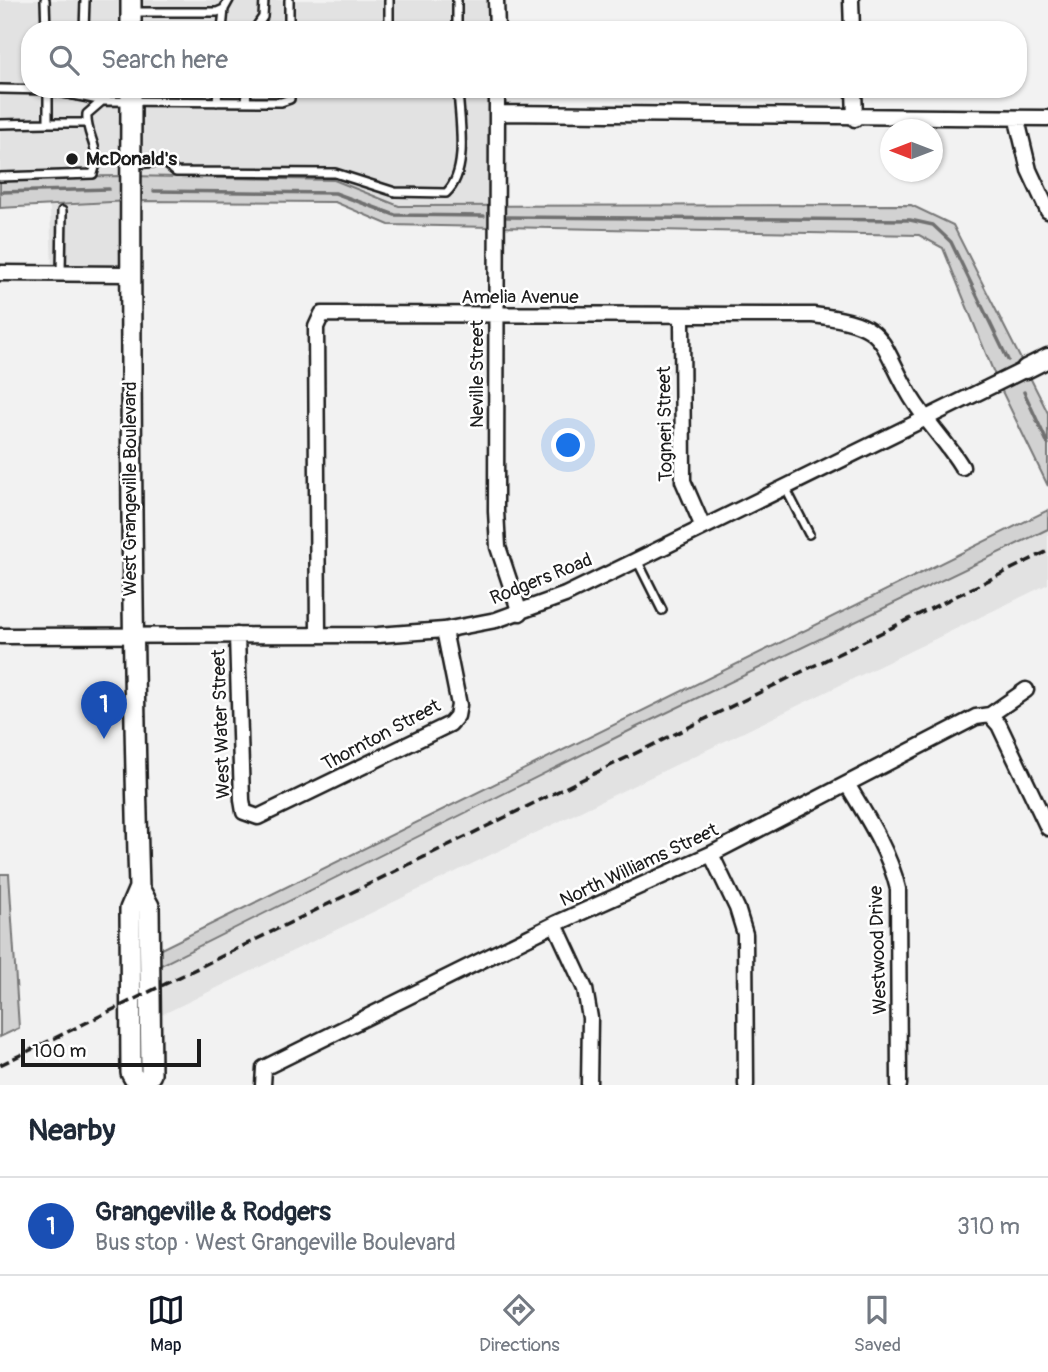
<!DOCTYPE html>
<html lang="en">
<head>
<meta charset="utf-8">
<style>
  body { margin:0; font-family:Pangolin,sans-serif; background:#f6f6f7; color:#1f2937 }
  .compass { position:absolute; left:880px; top:119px; width:63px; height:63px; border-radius:50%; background:#fff; box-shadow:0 2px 5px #0004; rotate:270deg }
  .scale { position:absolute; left:21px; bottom:18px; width:180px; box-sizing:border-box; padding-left:7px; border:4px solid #1c1c1c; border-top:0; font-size:19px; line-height:24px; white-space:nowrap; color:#1c1c1c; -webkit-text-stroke:5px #fff; paint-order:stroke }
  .you { position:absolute; left:569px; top:446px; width:24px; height:24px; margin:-18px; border:5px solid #fff; border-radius:50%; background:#1a73e8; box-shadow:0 0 0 10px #1a73e833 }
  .badge { display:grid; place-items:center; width:46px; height:46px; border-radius:50%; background:#111827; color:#fff; font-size:23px; font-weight:700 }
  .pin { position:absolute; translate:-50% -58px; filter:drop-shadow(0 2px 4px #0008) }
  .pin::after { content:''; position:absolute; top:37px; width:24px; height:21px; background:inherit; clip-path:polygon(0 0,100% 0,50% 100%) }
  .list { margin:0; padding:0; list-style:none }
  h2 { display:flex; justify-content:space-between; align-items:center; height:91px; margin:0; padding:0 28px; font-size:30px }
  h2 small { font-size:23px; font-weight:400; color:#747a83 }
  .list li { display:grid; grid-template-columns:46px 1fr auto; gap:21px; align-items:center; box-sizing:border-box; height:98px; padding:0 28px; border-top:2px solid #e0e1e3 }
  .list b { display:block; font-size:26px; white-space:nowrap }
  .list p { margin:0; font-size:23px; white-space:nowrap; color:#747a83 }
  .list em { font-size:23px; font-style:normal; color:#747a83 }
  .icon { flex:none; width:38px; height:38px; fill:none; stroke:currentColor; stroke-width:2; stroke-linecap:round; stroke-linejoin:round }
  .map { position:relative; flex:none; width:1048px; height:1085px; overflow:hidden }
  .search { position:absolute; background:#fff; box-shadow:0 2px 5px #0004; left:21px; right:21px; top:21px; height:77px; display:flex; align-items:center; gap:18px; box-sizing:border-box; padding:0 24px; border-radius:28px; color:#747a83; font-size:26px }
  .sheet { height:189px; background:#fff }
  nav { display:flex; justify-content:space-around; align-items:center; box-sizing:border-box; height:98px; border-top:2px solid #e0e1e3; background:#fff; font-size:19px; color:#747a83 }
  nav a { display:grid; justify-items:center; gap:4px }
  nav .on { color:#111827 }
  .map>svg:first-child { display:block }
</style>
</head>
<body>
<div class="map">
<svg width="1048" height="1085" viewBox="0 0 1048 1085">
  <rect width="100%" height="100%" fill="#f2f2f2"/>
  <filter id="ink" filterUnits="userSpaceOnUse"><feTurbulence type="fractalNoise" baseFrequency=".0143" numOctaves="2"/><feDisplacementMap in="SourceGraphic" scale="14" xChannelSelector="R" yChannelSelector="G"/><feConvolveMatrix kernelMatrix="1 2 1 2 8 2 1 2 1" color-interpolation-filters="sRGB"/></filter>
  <g filter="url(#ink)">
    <path fill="#e2e2e2" d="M0,0H496L497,30H30V89H497V206H399L334,180L0,177Z
      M130,201L128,274L52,273L50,207Z
      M1048,529V584L151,1020V970L637,727Z"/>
    <path fill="#d2d2d2" stroke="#777" stroke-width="2" d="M130,176L334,180L399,206L911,205L953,225L1048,413V486L998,383L943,248L919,235L389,225L335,202L130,201L0,208V177Z
      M1048,510V529L637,727L151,970V1074L138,1085L139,888L151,954Z
      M0,874H9L19,1028L0,1037Z"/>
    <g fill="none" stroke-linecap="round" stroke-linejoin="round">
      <path stroke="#707070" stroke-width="3.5" d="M154,191L335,193L395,215L484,216
        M0,192L109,189
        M507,217L910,220L933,225L951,242L1008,360
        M1024,392L1048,444"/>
      <defs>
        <path id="service" d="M45,0L46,30
          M289,0V30
          M389,0V30
          M457,0V30
          M132,12H217L224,9L229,0
          M84,30L85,0
          M222,30L224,9
          M254,30L263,17L264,0
          M0,89L48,90L104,101L281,102L290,99V89
          M217,102L218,89
          M246,102L247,89
          M48,123H86
          M0,124L48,123V89
          M131,164L164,162L176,172L335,173L395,192L446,193C470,171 459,118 458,89
          M0,177L93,174C103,149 85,136 87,114L102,101
          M61,273L62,211
          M786,489L809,534
          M637,560L662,610"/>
        <path id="minor" d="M496,0L497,30
          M851,0L852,30
          M497,89L496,511L498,547L520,613
          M854,89L855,119
          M497,113L1048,118
          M1017,120L1029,170L1048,211
          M0,273L128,274
          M682,317L683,481L703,527
          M237,635L242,800L244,812L258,817L450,724L457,716L459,705L444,630
          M318,635L316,327L322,314L813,315C890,324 877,339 911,397C926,422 947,442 962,467
          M0,636L378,635L444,630L496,620L565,595L637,560L1026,369
          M990,715L999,725L1048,828
          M847,784C867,817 889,851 898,889L899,1085
          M711,854L737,908L745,934L746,1085
          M555,924L585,989L590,1018L589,1085
          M263,1085L264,1068L555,924L711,854L976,717L990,715L1026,690"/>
        <path id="tertiary" d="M1026,369L1048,358"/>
        <path id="secondary" d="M131,30V0
          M131,89C130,356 131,621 139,888L130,909L131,1073L138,1085
          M139,888L149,906L151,1074L144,1085"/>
      </defs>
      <use href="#service" stroke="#1c1c1c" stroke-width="12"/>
      <use href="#minor" stroke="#1c1c1c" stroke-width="19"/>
      <use href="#tertiary" stroke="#1c1c1c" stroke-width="23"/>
      <use href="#secondary" stroke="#1c1c1c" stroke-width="24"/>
      <use href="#service" stroke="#fff" stroke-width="7"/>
      <use href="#minor" stroke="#fff" stroke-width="14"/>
      <use href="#tertiary" stroke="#fff" stroke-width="18"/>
      <use href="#secondary" stroke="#fff" stroke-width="19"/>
      <path stroke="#1c1c1c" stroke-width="3.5" stroke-dasharray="10 5" stroke-linecap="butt" d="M0,1065L1048,551"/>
    </g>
  </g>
  <circle fill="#1c1c1c" stroke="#fff" stroke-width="2.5" cx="72" cy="159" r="7"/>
  <g text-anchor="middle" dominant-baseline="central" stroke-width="5" stroke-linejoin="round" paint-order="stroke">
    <g font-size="19" font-weight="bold" fill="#1c1c1c" stroke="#fff" text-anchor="start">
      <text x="86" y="159">McDonald's</text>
    </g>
    <g font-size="19" fill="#1c1c1c" stroke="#fff">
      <text x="520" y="297">Amelia Avenue</text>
      <text transform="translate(477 374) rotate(-90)">Neville Street</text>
      <text transform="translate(665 424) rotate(-91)">Togneri Street</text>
      <text transform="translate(130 489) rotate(-90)">West Grangeville Boulevard</text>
      <text transform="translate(541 579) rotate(-22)">Rodgers Road</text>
      <text transform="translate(221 724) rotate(-92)">West Water Street</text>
      <text transform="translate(381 735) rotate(-28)">Thornton Street</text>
      <text transform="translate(639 865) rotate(-25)">North Williams Street</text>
      <text transform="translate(878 950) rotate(-92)">Westwood Drive</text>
    </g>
  </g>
</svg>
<svg class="compass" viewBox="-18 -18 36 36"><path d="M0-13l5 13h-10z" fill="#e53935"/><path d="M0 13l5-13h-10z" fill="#747a83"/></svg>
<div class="scale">100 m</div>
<div class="you"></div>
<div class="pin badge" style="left:104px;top:739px;background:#1a4fb4">1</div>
<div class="search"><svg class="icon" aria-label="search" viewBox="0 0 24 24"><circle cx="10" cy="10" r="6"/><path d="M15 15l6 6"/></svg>Search here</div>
</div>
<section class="sheet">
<h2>Nearby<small></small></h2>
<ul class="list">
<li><span class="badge" style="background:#1a4fb4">1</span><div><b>Grangeville &amp; Rodgers</b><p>Bus stop · West Grangeville Boulevard</p></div><em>310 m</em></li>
</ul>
</section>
<nav>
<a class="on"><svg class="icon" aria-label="map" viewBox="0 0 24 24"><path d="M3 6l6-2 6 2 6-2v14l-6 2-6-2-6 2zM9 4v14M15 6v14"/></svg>Map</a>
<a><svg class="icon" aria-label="directions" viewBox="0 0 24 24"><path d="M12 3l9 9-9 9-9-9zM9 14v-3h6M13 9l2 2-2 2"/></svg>Directions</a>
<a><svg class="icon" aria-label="saved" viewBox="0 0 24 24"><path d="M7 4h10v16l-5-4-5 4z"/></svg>Saved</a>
</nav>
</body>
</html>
